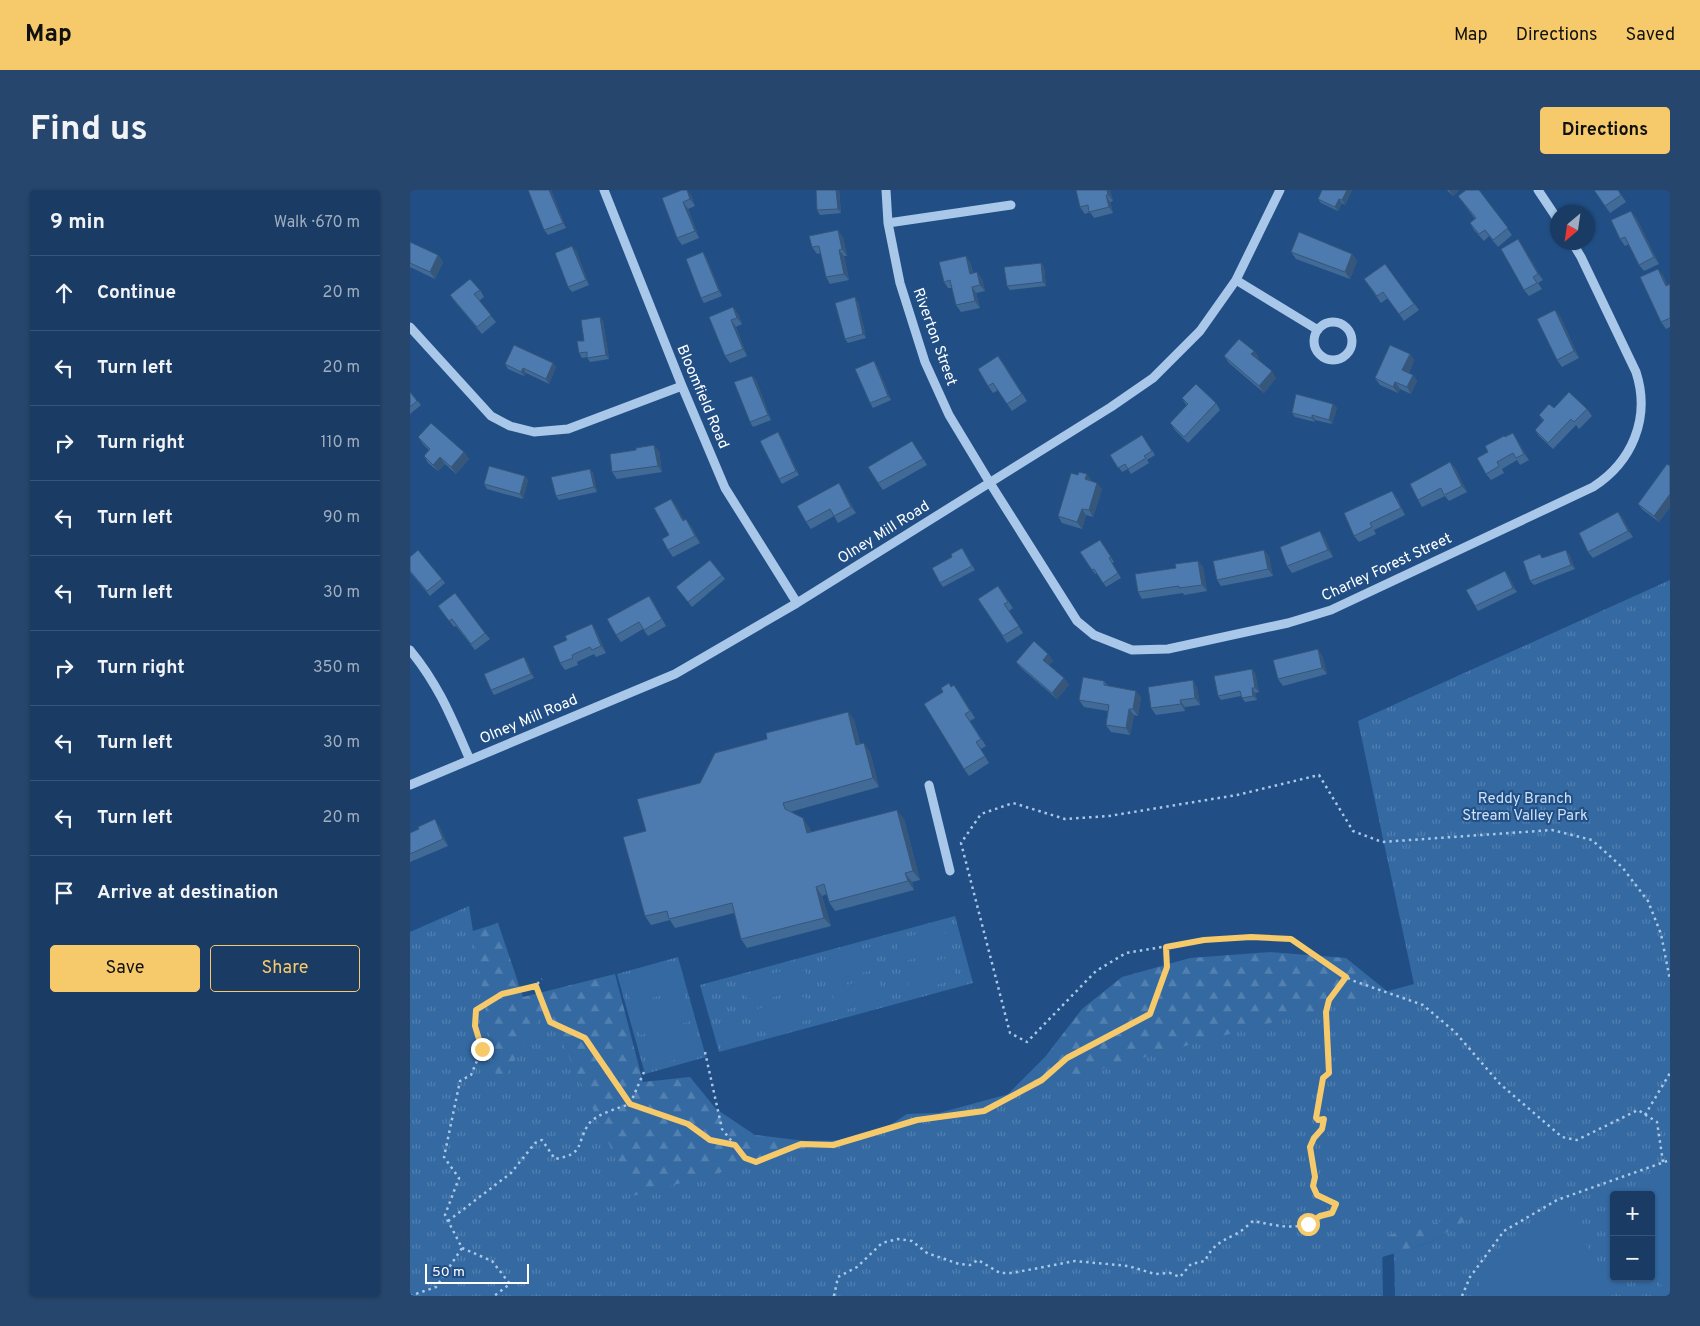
<!DOCTYPE html>
<html lang="en">
<head>
<meta charset="utf-8">
<style>
  body { margin:0; font-family:Overpass,sans-serif; background:#26466d; color:#f1f3f6 }
  .controls { position:absolute; right:15px; bottom:15px; display:grid; overflow:hidden; border-radius:5px; box-shadow:0 1px 4px #0004 }
  .controls button { width:45px; height:45px; display:grid; place-items:center; padding:0; border:0; border-bottom:1px solid #375578; background:#193b64; color:#f1f3f6; font:25px sans-serif }
  .compass { position:absolute; left:1140px; top:15px; width:45px; height:45px; border-radius:50%; background:#193b64; box-shadow:0 1px 4px #0004; rotate:209deg }
  .scale { position:absolute; left:15px; bottom:12px; width:104px; box-sizing:border-box; padding-left:5px; border:2px solid #fff; border-top:0; font-size:14px; line-height:18px; white-space:nowrap; color:#fff; -webkit-text-stroke:4px #214f85; paint-order:stroke }
  .stop { position:absolute; width:15px; height:15px; margin:-11px; border:4px solid #f6ca6a; border-radius:50%; background:#fff }
  .stop.end { background:#f6ca6a; border-color:#fff; box-shadow:0 1px 5px #0008 }
  .list { margin:0; padding:0; list-style:none }
  h2 { display:flex; justify-content:space-between; align-items:center; height:65px; margin:0; padding:0 20px; font-size:21px }
  h2 small { font-size:16px; font-weight:400; color:#9fadbf }
  .list li { display:grid; grid-template-columns:32px 1fr auto; gap:15px; align-items:center; box-sizing:border-box; height:75px; padding:0 20px; border-top:1px solid #375578 }
  .list b { display:block; font-size:19px; white-space:nowrap }
  .list em { font-size:16px; font-style:normal; color:#9fadbf }
  .actions { display:flex; gap:10px; padding:15px 20px }
  .actions a { flex:1; padding:11px 0; border:1px solid #f6ca6a; border-radius:5px; text-align:center; font-size:18px; color:#f6ca6a }
  .actions .main { background:#f6ca6a; color:#111 }
  .icon { flex:none; width:28px; height:28px; fill:none; stroke:currentColor; stroke-width:2; stroke-linecap:round; stroke-linejoin:round }
  .map { position:relative; flex:none; width:1260px; height:1106px; overflow:hidden; border-radius:5px }
  header { display:flex; align-items:center; gap:30px; box-sizing:border-box; height:70px; padding:0 25px; background:#f6ca6a; color:#111 }
  header strong { font-size:24px }
  nav { display:flex; gap:28px; margin-inline-start:auto; font-size:18px }
  .intro { display:flex; align-items:center; justify-content:space-between; box-sizing:border-box; height:120px; padding:0 30px }
  h1 { margin:0; font-size:35px }
  .button { padding:12px 22px; border-radius:5px; background:#f6ca6a; color:#111; font-size:18px; font-weight:700 }
  main { display:flex; gap:30px; padding:0 30px }
  aside { flex:1; background:#193b64; border-radius:5px; box-shadow:0 1px 4px #0004 }
  .map>svg:first-child { display:block }
</style>
</head>
<body>
<header>
<strong>Map</strong>
<nav><a>Map</a><a>Directions</a><a>Saved</a></nav>
</header>
<div class="intro"><h1>Find us</h1><a class="button">Directions</a></div>
<main>
<aside>
<h2>9 min<small>Walk · 670 m</small></h2>
<ul class="list">
<li><svg class="icon" aria-label="ahead" viewBox="0 0 24 24"><path d="M12 20V5M6 11l6-6 6 6"/></svg><div><b>Continue</b></div><em>20 m</em></li>
<li><svg class="icon" aria-label="left" viewBox="0 0 24 24"><path d="M17 20v-9H6M10 6l-5 5 5 5"/></svg><div><b>Turn left</b></div><em>20 m</em></li>
<li><svg class="icon" aria-label="right" viewBox="0 0 24 24"><path d="M7 20v-9h11M14 6l5 5-5 5"/></svg><div><b>Turn right</b></div><em>110 m</em></li>
<li><svg class="icon" aria-label="left" viewBox="0 0 24 24"><path d="M17 20v-9H6M10 6l-5 5 5 5"/></svg><div><b>Turn left</b></div><em>90 m</em></li>
<li><svg class="icon" aria-label="left" viewBox="0 0 24 24"><path d="M17 20v-9H6M10 6l-5 5 5 5"/></svg><div><b>Turn left</b></div><em>30 m</em></li>
<li><svg class="icon" aria-label="right" viewBox="0 0 24 24"><path d="M7 20v-9h11M14 6l5 5-5 5"/></svg><div><b>Turn right</b></div><em>350 m</em></li>
<li><svg class="icon" aria-label="left" viewBox="0 0 24 24"><path d="M17 20v-9H6M10 6l-5 5 5 5"/></svg><div><b>Turn left</b></div><em>30 m</em></li>
<li><svg class="icon" aria-label="left" viewBox="0 0 24 24"><path d="M17 20v-9H6M10 6l-5 5 5 5"/></svg><div><b>Turn left</b></div><em>20 m</em></li>
<li><svg class="icon" aria-label="arrive" viewBox="0 0 24 24"><path d="M6 21V4h12l-3 4 3 4H6"/></svg><div><b>Arrive at destination</b></div></li>
</ul>
<div class="actions"><a class="main">Save</a><a>Share</a></div>
</aside>
<div class="map">
<svg width="1260" height="1106" viewBox="0 0 1260 1106">
  <defs>
    <pattern id="forest-firs" width="22" height="20" patternUnits="userSpaceOnUse" patternTransform="scale(1.25)"><rect width="22" height="20" fill="#3469a2"/><path d="M5 1l3.5 6h-7zM16 11l3.5 6h-7z" fill="#5280b0"/></pattern>
    <pattern id="park-tufts" width="24" height="20" patternUnits="userSpaceOnUse" patternTransform="scale(1.25)"><rect width="24" height="20" fill="#3469a2"/><path d="M3 7l-1-3M5 7V3M7 7l1-3M15 17l-1-3M17 17v-4M19 17l1-3" fill="none" stroke="#5280b0"/></pattern>
  </defs>
  <rect width="100%" height="100%" fill="#214f85"/>
  <path fill="url(#forest-firs)" d="M88,733L113,807L205,784L233,892L280,887L306,919L345,945L395,951L457,950L497,924L556,922L594,908L635,867L672,819L712,787L780,768L860,762L936,768L1009,827L1165,966L1021,1052L846,1106H0V761Z"/>
  <path fill="url(#park-tufts)" fill-rule="evenodd" d="M1260,390V1106H985L984,1063L1021,1052L1071,1021L972,1047L973,1106H0V742L59,716L88,899L136,817L223,1006L1004,794L948,531ZM1204,1005H1241V1087H1204Z
    M545,726L563,793L309,862L290,795Z
    M268,767L296,867L235,884L207,784Z"/>
  <path fill="#3469a2" d="M533,737L539,759L492,772L486,750Z
    M460,757L466,779L419,792L413,770Z
    M541,767L547,789L500,802L494,780Z
    M264,772L272,800L221,813L213,785Z
    M387,777L388,782L395,780L399,792L392,794L393,799L345,812L344,807L337,809L333,797L340,795L339,790Z
    M468,787L474,809L427,822L421,799Z
    M273,803L281,831L230,845L222,817Z
    M395,807L396,811L403,809L407,822L400,824L401,829L353,841L352,836L344,838L341,826L348,824L347,819Z
    M330,830L336,854L314,860L308,836Z
    M282,835L290,863L238,877L230,849Z
    M1260,987V1103L1241,1085V1005H1221L1235,996Z
    M1157,1016L1202,1106H1065C1073,1080 1093,1054 1116,1038C1128,1029 1144,1023 1157,1016Z
    M1204,1016V1050L1185,1031Z"/>
  <g fill="none" stroke-linecap="round" stroke-linejoin="round">
    <path stroke="#a9c8e9" stroke-width="2.5" stroke-dasharray="2.5 4" stroke-linecap="butt" d="M295,862L312,939L335,968L346,972L391,954L423,955L507,930L574,921L632,890L657,868L740,824L757,777L756,757
      M234,882L220,914L278,934L300,950L323,954
      M1235,925L1260,883
      M1253,972L1247,932L1228,920L1167,950L1152,947L1090,894L1045,842L1013,815L941,790L881,749L841,747L794,750L716,763L686,781L617,852L600,843L551,653L571,624L603,613L655,629L699,626L827,605L909,585L943,641L972,652L1142,640L1182,650L1212,677L1238,711L1251,744L1260,790
      M38,1031L101,983L125,953L132,950L145,969C175,964 166,954 178,935C185,924 209,918 220,914L175,848L140,832L125,796
      M52,1058L82,1071L100,1094L84,1106
      M0,1106L26,1097L52,1058L35,1025L49,988L34,967L50,891L61,885L72,859L65,836L66,820L92,804L125,796L132,789
      M424,1106L428,1087L447,1077L472,1053L488,1049L502,1051L517,1063L549,1074L560,1075L568,1070L590,1083H602L665,1071L718,1076L745,1084L760,1083L770,1087L781,1074L795,1071C802,1056 810,1052 824,1045C831,1042 837,1036 843,1031C861,1034 879,1040 897,1034C906,1031 912,1026 922,1023L926,1014L907,1005L903,996L905,987L900,957L904,948L912,939L914,929L908,930L906,928L913,888L919,883L916,822L919,810L936,787
      M1052,1106L1060,1087L1094,1041L1147,1010L1260,970"/>
    <path stroke="#a9c8e9" stroke-width="9" d="M194,0L272,196L315,298L387,413
      M476,0L478,33L490,93L515,172L539,225L580,293L667,431L684,445L722,460L758,459L878,433L921,420L1183,297C1222,272 1241,228 1226,182L1171,67L1162,52
      M1128,0L1148,30
      M478,33L601,15
      M826,90L908,140
      M904 151a19 19 0 1 1 38 0a19 19 0 1 1-38 0Z
      M0,137L81,226L100,236L124,242L158,239L272,196
      M0,460C29,495 42,529 60,570
      M0,595L265,484L387,413L701,217L743,188L790,141L826,90L870,0
      M519,595L540,681"/>
  </g>
  <path fill="#426a96" d="M141,0L156,38L138,45L134,40Z
    M406,0H429L431,23L410,25L407,20Z
    M666,0H700L703,11L700,12L703,23L684,28L680,22L675,24L670,17Z
    M912,0H942L935,15L932,13L928,21L911,13L908,9Z
    M1037,0H1049L1043,6Z
    M1069,0L1102,45L1088,57L1079,46L1074,51L1064,40L1060,33L1065,29L1048,6Z
    M1184,0H1208L1216,12L1200,23Z
    M281,5L285,16L278,19L289,48L272,55L267,48L252,8Z
    M1226,27L1249,74L1234,81L1229,75L1219,54L1215,56L1210,49Z
    M433,47L437,66H434L439,90L420,94L416,87L411,63L407,64L402,57Z
    M1108,49L1133,90L1128,93L1132,99L1119,106L1114,100Z
    M0,52L28,65L33,72L25,89L0,77Z
    M166,60L179,95L162,102L158,97Z
    M293,62L296,67L312,106L294,113L291,108Z
    M881,62L942,64L947,71L940,89L886,69Z
    M560,72L563,83L572,89L575,101L566,103L570,118L551,122L546,115L542,98H538L534,92Z
    M631,73L634,77L636,96L600,100L597,96Z
    M975,74L1009,120L994,131L978,108L971,113L954,89Z
    M1253,85L1257,95L1260,94V137L1256,139L1251,132Z
    M70,100L74,107L69,111L86,132L72,144L45,112L40,105Z
    M448,112L456,148L438,153L435,149Z
    M323,117L328,124L332,134L326,137L337,166L320,173L315,166Z
    M1150,126L1169,168L1152,177L1147,170Z
    M190,127L193,131L199,169L180,172L177,167L172,168L169,163L174,151Z
    M844,161L849,168L847,169L866,188L854,203L819,173L814,166Z
    M1000,164L1004,170L999,183L1003,185L1007,191L1001,204L990,199L988,203L970,195L965,188Z
    M464,171L467,176L481,210L463,218L460,213Z
    M143,173L146,177L139,194L116,183L114,186L98,179L95,174Z
    M593,173L617,211L602,221L588,200L583,203L578,196Z
    M342,186L346,190L361,230L343,237L340,232Z
    M0,202L11,215L0,224Z
    M772,208L806,213L810,220L778,253L765,240L760,233L777,216Z
    M923,214L927,218L922,234L905,230V232L885,227L882,223Z
    M1144,218L1177,219L1182,226L1169,239L1166,235L1143,259L1129,246L1125,240L1133,231L1129,225Z
    M368,242L371,247L389,285L372,294L369,289Z
    M1103,243L1107,250L1119,270L1110,275L1107,270L1092,279L1094,283L1081,290L1076,284L1078,262L1095,247Z
    M732,245L745,265L737,270L739,273L721,284L718,279L712,282L700,265Z
    M8,247L54,262L59,269L46,284L35,274L28,281L18,273L14,266L19,260L13,254Z
    M502,251L517,275L473,300L468,293Z
    M226,260L249,261L252,282L207,289L202,282Z
    M1040,272L1045,278L1057,302L1039,311L1035,306L1012,317L1008,310Z
    M1260,276V317L1249,332L1233,320L1228,314Z
    M180,279L183,283L187,302L149,310L146,306Z
    M115,286L118,290L113,309L77,299L74,294Z
    M682,291L692,299L683,327L676,325L672,339L652,333L648,326Z
    M433,300L446,323L428,333L424,326L401,339L396,332Z
    M987,308L995,325L964,340L966,344L949,352L944,346Z
    M261,309L274,330L281,336L290,353L263,367L258,360Z
    M1208,322L1213,329L1223,347L1183,368L1178,362Z
    M915,348L923,367L882,383L877,376Z
    M690,350L704,372L702,373L711,388L696,397L687,383L685,384L670,362Z
    M552,358L565,380L533,397L530,393Z
    M854,360L859,367L863,386L811,396L807,390Z
    M1159,364L1165,379L1124,395L1120,391L1133,368Z
    M0,367L32,389L35,393L20,406L0,382Z
    M788,371L793,377L797,401L774,405L773,403L732,409L728,402L766,378Z
    M1095,381L1098,385L1107,402L1068,421L1065,416Z
    M312,385L315,389L282,417L266,397Z
    M588,396L603,418L599,421L613,443L597,453L568,409Z
    M239,406L243,412L256,436L238,446L233,439L211,452L206,445Z
    M28,416L75,443L80,449L65,460L46,436L44,437Z
    M182,434L186,441L196,463L186,467L184,464L167,472L168,475L155,480L150,473L157,450Z
    M638,464L643,471L639,475L654,488L659,495L647,509L611,478L606,472Z
    M912,465L917,484L873,496L868,489Z
    M117,472L124,488L84,505L81,500Z
    M842,479L845,483L849,502L845,503L847,510L835,512L831,506L811,510L808,506Z
    M694,491L698,496L731,507L728,526L724,525L720,545L701,542L696,535L698,521L674,517L669,510Z
    M787,497L790,515L775,517V521L746,525L741,518Z
    M549,502L565,528L560,531L576,556L571,559L579,573L559,586L554,579Z
    M438,522L444,530L450,554L460,562L469,597L380,622L399,637L401,643L494,629L510,690L502,692L504,700L425,721L419,712L417,704L412,706L421,736L337,758L331,749L324,723L265,738L260,730L241,735L235,726L236,641L290,593L357,549Z
    M29,636L38,656L0,672V643Z"/>
  <path fill="#36567a" d="M139,0H141L156,38L153,33Z
    M277,0L281,5L285,16L280,9Z
    M426,0H429L431,23L428,19Z
    M697,0H700L703,11L698,5Z
    M937,0H942L935,15L932,10Z
    M1039,0H1049L1043,6Z
    M696,5L700,12L703,23L699,17Z
    M929,9L932,13L928,21L925,17Z
    M273,12L278,19L289,48L285,41Z
    M1221,21L1226,27L1249,74L1244,67Z
    M428,40L433,47L437,66L432,59Z
    M1108,49L1113,56L1133,90L1128,84Z
    M162,56L166,60L179,95L176,90Z
    M429,60L434,66L439,90L434,84Z
    M293,62L296,67L312,106L309,101Z
    M942,64L947,71L940,89L935,82Z
    M28,65L33,72L25,89L20,82Z
    M556,66L560,72L564,90L560,84Z
    M631,73L634,77L636,96L633,92Z
    M1248,79L1253,85L1260,100L1256,96Z
    M567,82L572,89L575,101L570,95Z
    M562,97L566,103L570,118L565,111Z
    M445,107L448,112L456,148L453,144Z
    M323,117L328,124L332,134L327,128Z
    M1145,120L1150,126L1169,168L1164,161Z
    M190,127L193,131L199,169L196,165Z
    M321,130L326,137L337,166L333,159Z
    M844,161L849,168L846,171L841,164Z
    M1000,164L1004,170L997,187L992,180Z
    M464,171L467,176L481,210L478,206Z
    M143,173L146,177L139,194L136,189Z
    M113,178L116,183L114,186L111,182Z
    M862,181L866,188L854,203L849,196Z
    M1003,185L1007,191L1001,204L997,197Z
    M342,186L346,190L361,230L358,225Z
    M985,192L990,199L988,203L983,197Z
    M923,214L927,218L922,234L919,230Z
    M902,225L905,230V232L902,228Z
    M368,242L371,247L389,285L386,281Z
    M1103,243L1107,250L1119,270L1114,264Z
    M244,255L249,261L252,282L248,276Z
    M54,262L59,269L46,284L41,277Z
    M30,267L35,274L28,281L23,275Z
    M1040,272L1045,278L1057,302L1052,296Z
    M180,279L183,283L187,302L184,297Z
    M677,284L682,291L680,296L675,289Z
    M115,286L118,290L113,309L110,304Z
    M429,293L433,300L446,323L441,317Z
    M687,293L692,299L683,327L679,320Z
    M982,301L987,308L995,325L991,318Z
    M1260,304V317L1249,332L1244,326Z
    M261,309L266,315L278,337L273,331Z
    M672,319L676,325L672,339L667,332Z
    M1208,322L1213,329L1223,347L1218,341Z
    M276,329L281,336L290,353L285,346Z
    M910,341L915,348L923,367L918,360Z
    M854,360L859,367L863,386L858,379Z
    M1156,360L1159,364L1165,379L1161,375Z
    M788,371L793,377L797,401L792,395Z
    M1095,381L1098,385L1107,402L1103,398Z
    M182,434L186,441L196,463L191,456Z
    M908,459L912,465L917,484L912,478Z
    M638,464L643,471L638,477L633,470Z
    M114,467L117,472L124,488L121,484Z
    M842,479L845,483L849,502L845,498Z
    M654,488L659,495L647,509L642,503Z
    M783,490L787,497L790,515L785,508Z
    M842,498L845,503L847,510L843,506Z
    M726,501L731,507L728,526L723,519Z
    M770,510L775,517V521L771,514Z
    M719,519L724,525L720,545L716,538Z
    M438,522L444,530L452,564L446,555Z
    M454,553L460,562L469,597L463,588Z
    M487,620L494,629L510,690L503,681Z
    M393,628L399,637L403,652L397,643Z
    M25,629L29,636L38,656L33,649Z
    M495,683L502,692L504,700L498,691Z
    M406,697L412,706L421,736L414,728Z"/>
  <path fill="#4d7baf" stroke="#36567a" d="M118,0H139L153,33L134,40Z
    M272,0H277L280,9L273,12L285,41L267,48L252,8Z
    M406,0H426L428,19L407,20Z
    M666,0H697L698,5H696L699,17L679,22L678,15L670,17Z
    M912,0H937L932,10L929,9L925,17L908,9Z
    M1056,0H1069L1098,38L1083,50L1075,40L1069,44L1060,33L1066,28L1048,6Z
    M1184,0H1208L1211,5L1195,16Z
    M1221,21L1244,67L1229,75L1215,47L1210,49L1201,30Z
    M428,40L432,59L429,60L434,84L416,87L409,56L402,57L399,46Z
    M889,42L942,64L935,82L881,62Z
    M1108,49L1128,84L1123,87L1127,93L1114,100L1091,59Z
    M0,52L28,65L20,82L0,73Z
    M162,56L176,90L158,97L145,63Z
    M293,62L309,101L291,108L276,69Z
    M556,66L560,84L567,82L570,95L562,97L565,111L546,115L540,90L534,92L529,72Z
    M631,73L633,92L597,96L594,77Z
    M975,74L1004,114L989,124L973,102L967,106L954,89Z
    M1248,79L1256,96L1260,94V128L1251,132L1230,87Z
    M60,89L70,100L64,104L81,125L67,137L40,105Z
    M445,107L453,144L435,149L425,113Z
    M323,117L327,128L321,130L333,159L315,166L299,127Z
    M1145,120L1164,161L1147,170L1127,129Z
    M190,127L196,165L177,168V162L169,163L167,151H174L171,130Z
    M829,149L844,161L841,164L862,181L849,196L814,166Z
    M104,155L143,173L136,189L113,178L111,182L95,174Z
    M980,155L1000,164L992,180L1003,185L997,197L985,192L983,197L965,188Z
    M588,166L612,204L597,214L583,193L578,196L568,179Z
    M464,171L478,206L460,213L445,179Z
    M342,186L358,225L340,232L324,192Z
    M786,194L806,213L774,247L760,233L778,214L772,208Z
    M0,202L7,211L0,217Z
    M1159,202L1177,219L1164,232L1161,229L1138,253L1125,240L1134,230L1129,225L1139,214L1144,218Z
    M886,204L923,214L919,230L902,225V228L882,223Z
    M21,233L54,262L41,277L30,267L23,275L14,266L20,259L8,247Z
    M368,242L386,281L369,289L350,251Z
    M1103,243L1114,264L1106,268L1103,263L1087,272L1089,276L1076,284L1067,268L1078,262L1075,256L1094,246L1095,247Z
    M732,245L742,261L734,266L736,268L718,279L715,274L708,278L700,265Z
    M502,251L513,269L468,293L458,277Z
    M244,255L248,276L202,282L200,264L226,260V258Z
    M1040,272L1052,296L1034,305L1031,298L1008,310L1000,294Z
    M1257,274L1260,276V304L1244,326L1228,314Z
    M79,276L115,286L110,304L74,294Z
    M180,279L184,297L146,306L141,287Z
    M669,282L677,284L675,289L687,293L679,320L672,319L667,332L648,326L661,283L668,285Z
    M429,293L441,317L424,326L420,319L396,332L387,316Z
    M982,301L991,318L960,333L962,337L944,346L934,323Z
    M261,309L273,331L276,329L285,346L258,360L252,349L259,345L244,318Z
    M1208,322L1218,341L1178,362L1169,343Z
    M910,341L918,360L877,376L870,357Z
    M690,350L701,367L699,368L708,383L693,393L684,379L682,380L670,362Z
    M552,358L562,376L530,393L522,378L542,367L541,364Z
    M8,360L32,389L17,401L0,381V367Z
    M854,360L858,379L807,390L803,371Z
    M1156,360L1161,375L1120,391L1113,371L1130,364L1132,368Z
    M300,370L312,385L278,412L266,397Z
    M788,371L792,395L769,398V396L728,402L725,384L766,378L765,374Z
    M1095,381L1103,398L1065,416L1056,400Z
    M588,396L598,412L594,414L609,436L593,446L568,409Z
    M45,403L75,443L61,454L42,429L39,431L28,416Z
    M239,406L252,429L234,440L229,432L206,445L197,429Z
    M182,434L191,456L182,460L180,457L162,465L163,468L150,473L143,456L157,450L155,446Z
    M624,451L638,464L633,470L654,488L642,503L606,472Z
    M908,459L912,478L868,489L863,470Z
    M114,467L121,484L81,500L74,484Z
    M842,479L845,498H842L843,506L832,508L830,501L808,506L804,486Z
    M673,487L694,491V495L726,501L723,519H719L716,538L696,535L699,515L669,510Z
    M783,490L785,508L770,510L771,514L741,518L738,497Z
    M539,493L541,497L544,495L560,521L555,524L571,549L566,552L575,566L554,579L514,514L533,502L531,498Z
    M438,522L446,555L454,553L463,588L373,613L375,619L393,628L397,643L487,620L503,681L495,683L498,691L419,712L414,694L406,697L414,728L331,749L322,713L259,729L257,721L235,726L213,647L236,641L227,609L290,593L305,563L357,549L356,543Z
    M25,629L33,649L0,664V643L9,639L8,637Z"/>
  <g fill="none" stroke-linecap="round" stroke-linejoin="round">
    <path stroke="#f6ca6a" stroke-width="6" d="M72,859L65,836L66,820L92,804L126,796L140,832L175,848L220,914L278,934L300,950L325,955L335,968L346,972L391,954L423,955L507,930L574,921L632,890L657,868L740,824L757,777L756,757L794,750L841,747L881,749L936,787L919,810L916,822L919,883L913,888L906,928L908,930L914,929L912,939L904,948L900,957L905,987L903,996L907,1005L926,1014L922,1023L910,1026L898,1034"/>
  </g>
  <g text-anchor="middle" dominant-baseline="central" stroke-width="4" stroke-linejoin="round" paint-order="stroke">
    <g font-size="15" fill="#fff" stroke="#214f85">
      <text transform="translate(524 147) rotate(70)">Riverton Street</text>
      <text transform="translate(292 207) rotate(67)">Bloomfield Road</text>
      <text transform="translate(474 343) rotate(-32)">Olney Mill Road</text>
      <text transform="translate(977 378) rotate(-25)">Charley Forest Street</text>
      <text transform="translate(119 530) rotate(-23)">Olney Mill Road</text>
    </g>
    <g font-size="15" fill="#cde1f7" stroke="#214f85">
      <text x="1115" y="609">Reddy Branch<tspan x="1115" dy="17">Stream Valley Park</tspan></text>
    </g>
  </g>
</svg>
<div class="controls">
<button>+</button>
<button>−</button>
</div>
<svg class="compass" viewBox="-18 -18 36 36"><path d="M0-13l5 13h-10z" fill="#e53935"/><path d="M0 13l5-13h-10z" fill="#9fadbf"/></svg>
<div class="scale">50 m</div>
<div class="stop" style="left:898px;top:1034px"></div>
<div class="stop end" style="left:72px;top:859px"></div>
</div>
</main>
</body>
</html>
